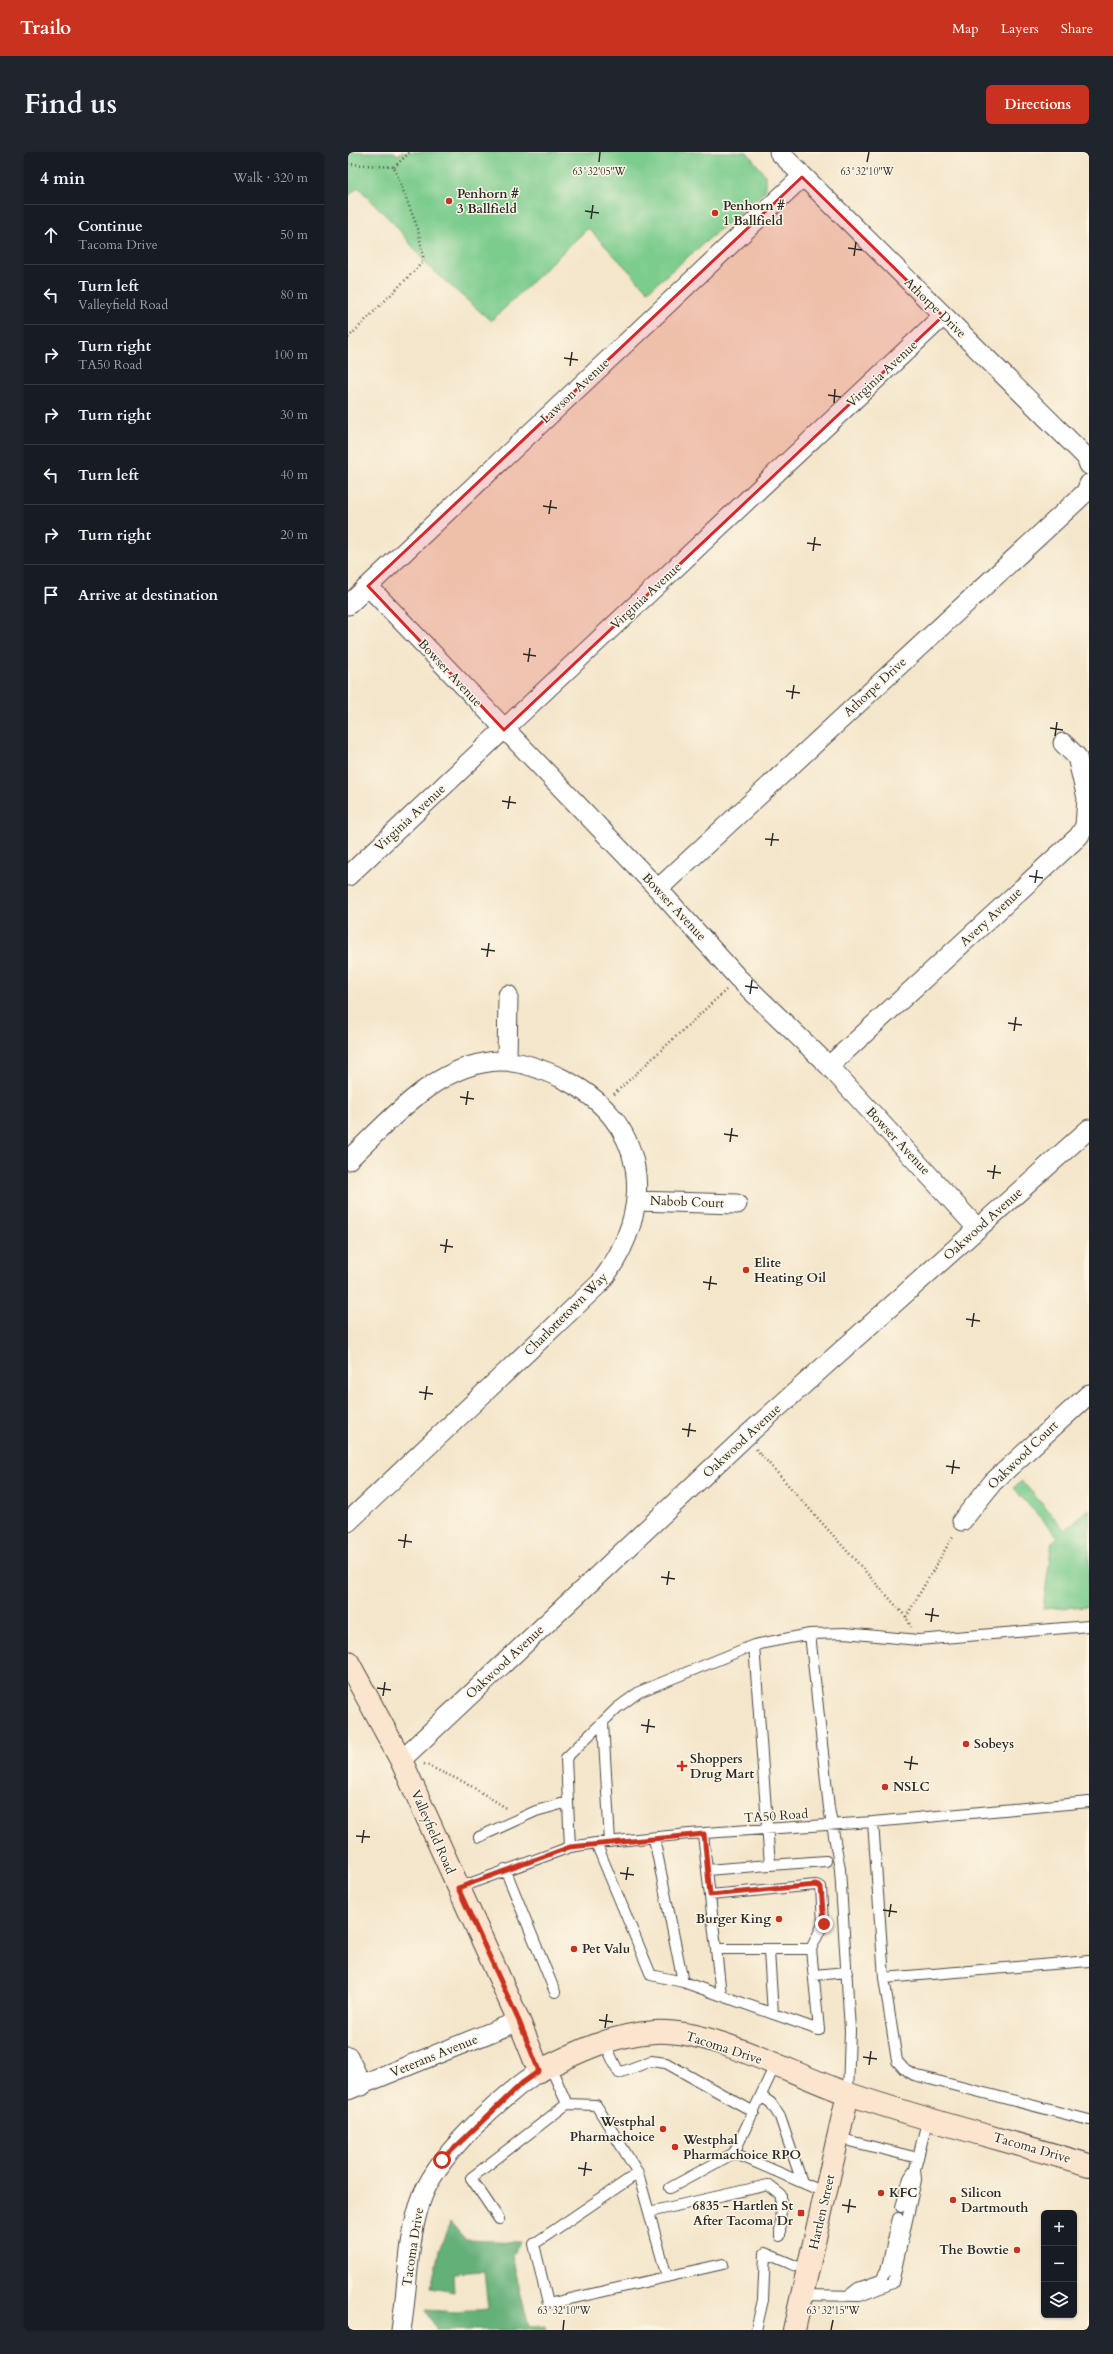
<!DOCTYPE html>
<html lang="en">
<head>
<meta charset="utf-8">
<style>
  body { margin:0; font-family:Cardo,serif; background:#20242c; color:#f1f3f6 }
  .controls { position:absolute; right:12px; bottom:12px; display:grid; overflow:hidden; border-radius:6px; box-shadow:0 1px 3px #0004 }
  .controls button { width:36px; height:36px; display:grid; place-items:center; padding:0; border:0; border-bottom:1px solid #363941; background:#171b24; color:#f1f3f6; font:20px sans-serif }
  .stop { position:absolute; width:12px; height:12px; margin:-9px; border:3px solid #c8321e; border-radius:50%; background:#fff }
  .stop.end { background:#c8321e; border-color:#fff; box-shadow:0 1px 4px #0008 }
  .list { margin:0; padding:0; list-style:none }
  h2 { display:flex; justify-content:space-between; align-items:center; height:52px; margin:0; padding:0 16px; font-size:17px }
  h2 small { font-size:13px; font-weight:400; color:#9ea1a6 }
  .list li { display:grid; grid-template-columns:26px 1fr auto; gap:12px; align-items:center; box-sizing:border-box; height:60px; padding:0 16px; border-top:1px solid #363941 }
  .list b { display:block; font-size:15px; white-space:nowrap }
  .list p { margin:0; font-size:13px; white-space:nowrap; color:#9ea1a6 }
  .list em { font-size:13px; font-style:normal; color:#9ea1a6 }
  .icon { flex:none; width:22px; height:22px; fill:none; stroke:currentColor; stroke-width:2; stroke-linecap:round; stroke-linejoin:round }
  .map { position:relative; flex:none; width:741px; height:2178px; overflow:hidden; border-radius:6px }
  header { display:flex; align-items:center; gap:24px; box-sizing:border-box; height:56px; padding:0 20px; background:#c8321e; color:#fff }
  header strong { font-size:19px }
  nav { display:flex; gap:22px; margin-inline-start:auto; font-size:14px }
  .intro { display:flex; align-items:center; justify-content:space-between; box-sizing:border-box; height:96px; padding:0 24px }
  h1 { margin:0; font-size:28px }
  .button { padding:10px 18px; border-radius:6px; background:#c8321e; color:#fff; font-size:14px; font-weight:700 }
  main { display:flex; gap:24px; padding:0 24px }
  aside { flex:1; background:#171b24; border-radius:6px; box-shadow:0 1px 3px #0004 }
  .map>svg:first-child { display:block }
</style>
</head>
<body>
<header>
<strong>Trailo</strong>
<nav><a>Map</a><a>Layers</a><a>Share</a></nav>
</header>
<div class="intro"><h1>Find us</h1><a class="button">Directions</a></div>
<main>
<aside>
<h2>4 min<small>Walk · 320 m</small></h2>
<ul class="list">
<li><svg class="icon" aria-label="ahead" viewBox="0 0 24 24"><path d="M12 20V5M6 11l6-6 6 6"/></svg><div><b>Continue</b><p>Tacoma Drive</p></div><em>50 m</em></li>
<li><svg class="icon" aria-label="left" viewBox="0 0 24 24"><path d="M17 20v-9H6M10 6l-5 5 5 5"/></svg><div><b>Turn left</b><p>Valleyfield Road</p></div><em>80 m</em></li>
<li><svg class="icon" aria-label="right" viewBox="0 0 24 24"><path d="M7 20v-9h11M14 6l5 5-5 5"/></svg><div><b>Turn right</b><p>TA50 Road</p></div><em>100 m</em></li>
<li><svg class="icon" aria-label="right" viewBox="0 0 24 24"><path d="M7 20v-9h11M14 6l5 5-5 5"/></svg><div><b>Turn right</b></div><em>30 m</em></li>
<li><svg class="icon" aria-label="left" viewBox="0 0 24 24"><path d="M17 20v-9H6M10 6l-5 5 5 5"/></svg><div><b>Turn left</b></div><em>40 m</em></li>
<li><svg class="icon" aria-label="right" viewBox="0 0 24 24"><path d="M7 20v-9h11M14 6l5 5-5 5"/></svg><div><b>Turn right</b></div><em>20 m</em></li>
<li><svg class="icon" aria-label="arrive" viewBox="0 0 24 24"><path d="M6 21V4h12l-3 4 3 4H6"/></svg><div><b>Arrive at destination</b></div></li>
</ul>
</aside>
<div class="map">
<svg width="741" height="2178" viewBox="0 0 741 2178">
  <rect width="100%" height="100%" fill="#fcf5e5"/>
  <filter id="ink" filterUnits="userSpaceOnUse"><feTurbulence type="fractalNoise" baseFrequency=".025" numOctaves="2"/><feDisplacementMap in="SourceGraphic" scale="8" xChannelSelector="R" yChannelSelector="G"/><feConvolveMatrix kernelMatrix="1 2 1 2 8 2 1 2 1" color-interpolation-filters="sRGB"/></filter>
  <filter id="wash" filterUnits="userSpaceOnUse"><feTurbulence type="fractalNoise" baseFrequency=".012" numOctaves="4" result="noise"/><feDisplacementMap in="SourceGraphic" scale="16" xChannelSelector="R" yChannelSelector="G"/><feGaussianBlur stdDeviation="0.9" result="paint"/><feColorMatrix in="noise" values="0 0 0 0 0 0 0 0 0 0 0 0 0 0 0 0 0 1.4 0 .05"/><feComposite in="paint" operator="in"/></filter>
  <g filter="url(#wash)">
    <rect width="100%" height="100%" fill="#f4e6cb"/>
    <path fill="#7bcc8d" stroke="#537c5c" d="M0,0H46L50,3L54,0H399L417,23V39L300,139L240,76L143,169L80,114L48,74L10,35L0,45Z
      M674,1329L717,1378L741,1357V1454L695,1457L704,1390L710,1385L665,1336Z"/>
    <path fill="#64b078" stroke="#486e52" d="M102,2070L118,2088L173,2090L164,2104L181,2175L197,2174L198,2178H89L78,2158L108,2160L140,2157L136,2119L105,2121L106,2140L83,2136L91,2098Z"/>
  </g>
  <g filter="url(#ink)">
    <g fill="none" stroke-linecap="round" stroke-linejoin="round">
      <defs>
        <path id="lane" d="M255,1571L262,1690
          M525,1670L536,1826L741,1809
          M355,1682L359,1718
          M131,1685L188,1659L220,1650
          M306,1686L335,1830
          M248,1691L303,1823L335,1830L471,1878L463,1797H368L359,1718L422,1713L406,1493
          M222,1695L218,1606L269,1556L291,1540L406,1493L462,1482
          M422,1713L478,1709
          M157,1717L207,1840
          M110,1736L222,1695L248,1691L341,1682L525,1670L741,1650
          M362,1743L468,1733L473,1735L475,1772L463,1797
          M368,1797L373,1843
          M421,1799L425,1862
          M466,1823L499,1820
          M536,1826L549,1909L556,1917L566,1923L741,1968
          M256,1890L271,1921L303,1909L318,1911L406,1960
          M202,1914L219,1952
          M500,1942L502,1878L492,1717L481,1656L462,1482L497,1481L570,1488L741,1474
          M413,1944L423,1951L432,1965L454,2030
          M490,1986L570,2006
          M386,2001L478,2041
          M290,2021L319,2125
          M322,2036L386,2001L427,1913
          M553,2055L561,2026L567,2017
          M301,2060L420,2033L433,2043L432,2084
          M151,2067L123,2026L219,1952L248,1953L290,2021L186,2092L200,2152L375,2112
          M455,2143L512,2144L545,2131L568,2028L567,2017L580,1966
          M501,2143L510,2136L533,2128L538,2119L550,2066
          M408,2178L415,2148L417,2101L460,2119"/>
        <path id="street" d="M431,0L729,296L738,305L741,313
          M20,434L310,737L390,826L481,914L630,1077
          M0,453L454,25
          M0,724L595,164
          M310,737L738,340L741,332
          M159,908L160,843
          M481,914L731,684L737,674L739,646L729,605L715,591
          M0,1008C39,972 80,921 135,911C162,905 186,914 211,925C301,967 310,1056 252,1131L0,1370
          M289,1049L389,1052
          M614,1369L645,1330L741,1242
          M53,1608L397,1285L741,977
          M0,1904L14,1934
          M0,1938L171,1869
          M53,2178C60,2136 59,2092 72,2051C86,2005 151,1947 191,1919"/>
        <path id="secondary" d="M0,1510L53,1608L171,1869L191,1919C227,1901 265,1882 307,1880C365,1877 445,1923 501,1942C580,1969 661,1989 741,2013
          M446,2178L500,1942"/>
      </defs>
      <use href="#lane" stroke="#494743" stroke-width="12"/>
      <use href="#street" stroke="#494743" stroke-width="21"/>
      <use href="#secondary" stroke="#494743" stroke-width="24"/>
      <path stroke="#494743" stroke-width="2.5" stroke-dasharray="1 3" stroke-linecap="butt" d="M0,12L46,15L70,77L76,109L0,186
        M46,15L62,0
        M266,942L378,838
        M408,1297L558,1465L563,1475
        M558,1465L605,1384
        M76,1612L118,1631L160,1657"/>
      <use href="#lane" stroke="#fff" stroke-width="10"/>
      <use href="#street" stroke="#fff" stroke-width="19"/>
      <use href="#secondary" stroke="#fce5cf" stroke-width="22"/>
    </g>
  </g>
  <g fill="none" stroke-linecap="round" stroke-linejoin="round" filter="url(#ink)">
    <path stroke="#c8321e" stroke-width="5" d="M94,2008L174,1931L191,1919L171,1869L110,1736L222,1695L356,1682L362,1743L468,1733L473,1735L476,1772"/>
  </g>
  <path fill="#d62828" fill-opacity="0.2" stroke="#d62828" stroke-width="3" stroke-linejoin="round" d="M454,25L595,164L156,578L20,434Z"/>
  <path fill="none" stroke="#2b2b2b" stroke-width="1.5" d="M251,10L252,0M519,10L521,0M237,59L251,61M243,67L245,53M500,96L514,98M506,104L508,90M216,206L230,208M222,214L224,200M480,243L493,245M486,251L487,237M195,354L209,356M201,362L203,348M459,391L473,393M465,399L467,385M175,502L188,504M180,510L182,496M438,539L452,541M444,547L446,533M702,576L715,578M707,584L709,570M154,649L168,651M160,657L162,644M417,687L431,688M423,694L425,681M681,724L695,726M687,731L689,718M133,797L147,799M139,805L141,791M397,834L410,836M402,842L404,828M660,871L674,873M666,879L668,865M112,945L126,947M118,953L120,939M376,982L390,984M382,990L384,976M639,1019L653,1021M645,1027L647,1013M92,1093L105,1095M97,1101L99,1087M355,1130L369,1132M361,1138L363,1124M618,1167L632,1169M624,1175L626,1161M71,1240L85,1242M77,1248L79,1234M334,1277L348,1279M340,1285L342,1271M598,1314L612,1316M604,1322L606,1308M50,1388L64,1390M56,1396L58,1382M313,1425L327,1427M319,1433L321,1419M577,1462L591,1464M583,1470L585,1456M29,1536L43,1538M35,1544L37,1530M293,1573L307,1575M299,1581L301,1567M556,1610L570,1612M562,1618L564,1604M8,1684L22,1685M14,1691L16,1678M272,1721L286,1723M278,1728L280,1715M535,1758L549,1760M541,1765L543,1752M251,1868L265,1870M257,1876L259,1862M515,1905L529,1907M521,1913L523,1899M230,2016L244,2018M236,2024L238,2010M494,2053L508,2055M500,2061L502,2047M215,2178L216,2168M483,2178L485,2168"/>
  <g fill="#c8321e" stroke="#fcf5e5" stroke-width="1.5">
    <circle cx="101" cy="49" r="4"/>
    <circle cx="367" cy="61" r="4"/>
    <circle cx="398" cy="1118" r="4"/>
    <circle cx="618" cy="1592" r="4"/>
    <path d="M332 1608h4v4h4v4h-4v4h-4v-4h-4v-4h4z"/>
    <circle cx="537" cy="1635" r="4"/>
    <circle cx="431" cy="1767" r="4"/>
    <circle cx="226" cy="1797" r="4"/>
    <circle cx="315" cy="1977" r="4"/>
    <circle cx="327" cy="1995" r="4"/>
    <circle cx="533" cy="2041" r="4"/>
    <circle cx="605" cy="2048" r="4"/>
    <rect x="449" y="2057" width="8" height="8" rx="2"/>
    <circle cx="669" cy="2098" r="4"/>
  </g>
  <g text-anchor="middle" dominant-baseline="central" stroke-width="3" stroke-linejoin="round" paint-order="stroke">
    <g font-size="13" font-weight="bold" fill="#2b2b2b" stroke="#fcf5e5" text-anchor="start">
      <text x="109" y="42">Penhorn #<tspan x="109" dy="15">3 Ballfield</tspan></text>
      <text x="375" y="54">Penhorn #<tspan x="375" dy="15">1 Ballfield</tspan></text>
      <text x="406" y="1111">Elite<tspan x="406" dy="15">Heating Oil</tspan></text>
      <text x="626" y="1592">Sobeys</text>
      <text x="342" y="1607">Shoppers<tspan x="342" dy="15">Drug Mart</tspan></text>
      <text x="545" y="1635">NSLC</text>
      <text x="423" y="1767" text-anchor="end">Burger King</text>
      <text x="234" y="1797">Pet Valu</text>
      <text x="307" y="1970" text-anchor="end">Westphal<tspan x="307" dy="15">Pharmachoice</tspan></text>
      <text x="335" y="1988">Westphal<tspan x="335" dy="15">Pharmachoice RPO</tspan></text>
      <text x="541" y="2041">KFC</text>
      <text x="613" y="2041">Silicon<tspan x="613" dy="15">Dartmouth</tspan></text>
      <text x="445" y="2054" text-anchor="end">6835 - Hartlen St<tspan x="445" dy="15">After Tacoma Dr</tspan></text>
      <text x="661" y="2098" text-anchor="end">The Bowtie</text>
    </g>
    <g font-size="13" fill="#2b2b2b" stroke="#fcf5e5">
      <text transform="translate(587 156) rotate(44)">Athorpe Drive</text>
      <text transform="translate(534 222) rotate(-43)">Virginia Avenue</text>
      <text transform="translate(227 239) rotate(-43)">Lawson Avenue</text>
      <text transform="translate(298 444) rotate(-43)">Virginia Avenue</text>
      <text transform="translate(102 521) rotate(47)">Bowser Avenue</text>
      <text transform="translate(527 535) rotate(-43)">Athorpe Drive</text>
      <text transform="translate(62 666) rotate(-43)">Virginia Avenue</text>
      <text transform="translate(326 755) rotate(47)">Bowser Avenue</text>
      <text transform="translate(643 765) rotate(-43)">Avery Avenue</text>
      <text transform="translate(550 989) rotate(47)">Bowser Avenue</text>
      <text transform="translate(339 1050) rotate(2)">Nabob Court</text>
      <text transform="translate(635 1072) rotate(-42)">Oakwood Avenue</text>
      <text transform="translate(218 1162) rotate(-45)">Charlottetown Way</text>
      <text transform="translate(394 1289) rotate(-43)">Oakwood Avenue</text>
      <text transform="translate(675 1303) rotate(-44)">Oakwood Court</text>
      <text transform="translate(157 1510) rotate(-43)">Oakwood Avenue</text>
      <text transform="translate(428 1664) rotate(-4)">TA50 Road</text>
      <text transform="translate(85 1680) rotate(66)">Valleyfield Road</text>
      <text transform="translate(376 1896) rotate(18)">Tacoma Drive</text>
      <text transform="translate(86 1904) rotate(-22)">Veterans Avenue</text>
      <text transform="translate(684 1996) rotate(16)">Tacoma Drive</text>
      <text transform="translate(474 2060) rotate(-77)">Hartlen Street</text>
      <text transform="translate(65 2095) rotate(-81)">Tacoma Drive</text>
    </g>
  </g>
  <g font-size="10" text-anchor="middle" fill="#2b2b2b" stroke="#fcf5e5" stroke-width="3" stroke-linejoin="round" paint-order="stroke">
    <text x="251" y="23">63°32'05"W</text>
    <text x="519" y="23">63°32'10"W</text>
    <text x="216" y="2162">63°32'10"W</text>
    <text x="485" y="2162">63°32'15"W</text>
  </g>
</svg>
<div class="controls">
<button>+</button>
<button>−</button>
<button><svg class="icon" aria-label="layers" viewBox="0 0 24 24"><path d="M12 4l9 5-9 5-9-5zM3 14l9 5 9-5"/></svg></button>
</div>
<div class="stop" style="left:94px;top:2008px"></div>
<div class="stop end" style="left:476px;top:1772px"></div>
</div>
</main>
</body>
</html>
